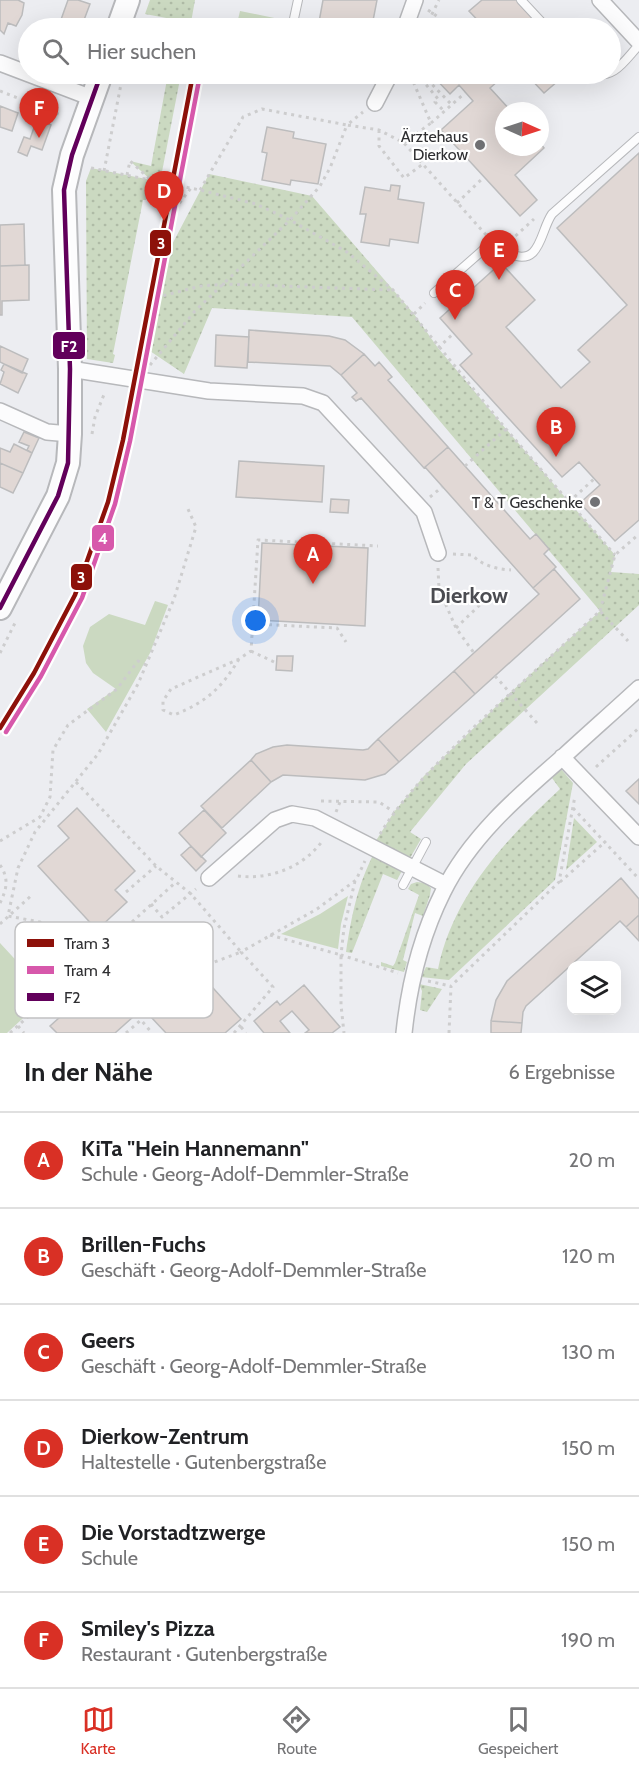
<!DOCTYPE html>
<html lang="de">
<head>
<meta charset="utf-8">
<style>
  body { margin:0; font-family:Cabin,sans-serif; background:#f2f2f2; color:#202124 }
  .controls { position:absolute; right:18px; bottom:18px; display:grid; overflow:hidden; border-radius:12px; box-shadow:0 6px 24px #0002 }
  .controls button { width:54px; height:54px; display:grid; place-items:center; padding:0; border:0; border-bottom:2px solid #e0e0e0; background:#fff; color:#202124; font:30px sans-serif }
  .compass { position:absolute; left:495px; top:102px; width:54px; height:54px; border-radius:50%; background:#fff; box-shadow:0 6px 24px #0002; rotate:93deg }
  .you { position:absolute; left:256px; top:621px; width:21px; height:21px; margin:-15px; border:4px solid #fff; border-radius:50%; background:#1a73e8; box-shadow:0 0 0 9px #1a73e833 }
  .badge { display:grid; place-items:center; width:39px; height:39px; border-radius:50%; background:#d93025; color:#fff; font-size:20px; font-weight:700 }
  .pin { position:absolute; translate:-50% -50px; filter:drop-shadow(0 2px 3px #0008) }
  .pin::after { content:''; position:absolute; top:32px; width:21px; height:18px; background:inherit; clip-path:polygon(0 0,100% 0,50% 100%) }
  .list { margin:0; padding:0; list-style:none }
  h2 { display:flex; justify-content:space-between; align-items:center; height:78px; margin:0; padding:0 24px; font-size:26px }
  h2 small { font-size:20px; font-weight:400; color:#757577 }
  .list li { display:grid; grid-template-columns:39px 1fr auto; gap:18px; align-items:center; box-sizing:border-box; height:96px; padding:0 24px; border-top:2px solid #e0e0e0 }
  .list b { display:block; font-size:22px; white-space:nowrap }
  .list p { margin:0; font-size:20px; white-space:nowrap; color:#757577 }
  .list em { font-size:20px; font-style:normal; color:#757577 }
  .icon { flex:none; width:33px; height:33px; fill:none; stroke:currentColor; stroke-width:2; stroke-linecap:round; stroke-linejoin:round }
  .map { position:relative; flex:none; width:639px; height:1033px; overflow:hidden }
  .search { position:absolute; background:#fff; box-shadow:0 6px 24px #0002; left:18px; right:18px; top:18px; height:66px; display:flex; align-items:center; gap:15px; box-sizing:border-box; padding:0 21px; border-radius:33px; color:#757577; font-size:22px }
  .sheet { height:654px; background:#fff }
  nav { display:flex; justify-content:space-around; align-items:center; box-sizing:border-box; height:84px; border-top:2px solid #e0e0e0; background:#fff; font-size:16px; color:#757577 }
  nav a { display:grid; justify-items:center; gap:3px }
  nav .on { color:#d93025 }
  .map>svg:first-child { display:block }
</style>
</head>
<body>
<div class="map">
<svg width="639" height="1033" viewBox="0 0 639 1033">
  <defs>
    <pattern id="grass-dots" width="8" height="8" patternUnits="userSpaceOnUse" patternTransform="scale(1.5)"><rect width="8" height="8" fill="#cbd9c1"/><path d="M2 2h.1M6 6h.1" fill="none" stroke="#afbba6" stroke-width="1.8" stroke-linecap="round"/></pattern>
  </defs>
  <rect width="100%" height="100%" fill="#ecedf1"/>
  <path fill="url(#grass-dots)" d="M150,0H195L190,28H176L177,20L145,14Z
    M168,74H181L160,182L152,181L146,200H143L113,354L115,355L113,363L87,359L86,181L91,168L151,180L130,161L151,166Z
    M209,174L312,196L414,314L438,348L506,429L615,555L611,572L639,574V605L466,764L410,832L421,839L406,865L372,847L394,812L424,776L510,693L600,611L352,317L212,308L184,374L147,349L166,256Z
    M561,769L573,783L555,880L449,980L421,977L426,967L438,969C453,895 507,838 560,789L552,778Z
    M574,818L597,842L566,870Z
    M374,853L403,869L397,880L383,874L352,953L346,952C352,914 357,887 374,853Z
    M417,882L425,883L431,888L430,895L423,916L415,913L403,960L407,962L404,972L381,966V962L393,966L395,963L419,895L408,889L411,884Z
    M419,984L442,989L427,1012L420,1010L422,991Z"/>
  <path fill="#cbd9c1" d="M240,11L284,20L283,28H236Z
    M155,601L168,605L150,653L106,732L87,709L116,689L93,673L86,663L83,646L90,627L109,614L145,625Z
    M348,896L341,924L338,949L281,934L320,914Z
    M0,943L48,995L7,1033H0Z"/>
  <path fill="#e1d8d5" stroke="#bcbcbd" stroke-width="1.5" d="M0,0H18L24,3L22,15L16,26L8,23L4,34L0,30Z
    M68,0H78L90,4L81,28H58Z
    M323,0H377L372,26L347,22L346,27L319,22Z
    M482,0H517L543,28H485L469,11Z
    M431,74H506L490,88L511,111H504V147H540V143L544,148L515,175L537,200L520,216L441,130L473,101L459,85L450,94Z
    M526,74H566L544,93Z
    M0,106L18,113L12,131L0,127Z
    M37,119L51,125L42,150L31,146L27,156L18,152L24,137L30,139Z
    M267,127L294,132L293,138L326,144L318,184L291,180L290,185L262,180L267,153L262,152Z
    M639,153V520L615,541L580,503L600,485L579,462L562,477L460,365L472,354L440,318L501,263L535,300L506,327L561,388L590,362L578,350L627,305L557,228Z
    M391,185L400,186L398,199L424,203L418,243L390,239L389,246L361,242L366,214H360L365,187L390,191Z
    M24,224L25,265L0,266V225Z
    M29,265V300L2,301V315H0V266Z
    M249,330L329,336L345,340L364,354L341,375L330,366L248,362Z
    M216,335L249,337L247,368L215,366Z
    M0,346L28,359L22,373L0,362Z
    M364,354L375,366L379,362L392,377L388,380L448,447L424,468L361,398L356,401L352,397L357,393L341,375Z
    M4,364L27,374L18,393L0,384L4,372L1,370Z
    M24,432L39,438L32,453L27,450L29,446L19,442Z
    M14,444L32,453L23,473L0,463V448L10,452Z
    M448,447L530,539L536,534L549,549L544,554L556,567L533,588L425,467Z
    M239,461L324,466L322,502L236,497Z
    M0,463L23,473L13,493L0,487Z
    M331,499L349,500L348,513L330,512Z
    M262,543L368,548L365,626L258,620Z
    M554,569L580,599L475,694L454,671L539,594L533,588Z
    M277,656H293L292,671L276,670Z
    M454,671L475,694L399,762L378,739Z
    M378,739L399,762L385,774L365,780L283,775L271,782L251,760L256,754L273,747L287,745L363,750L368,749Z
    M251,760L271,782L222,828L201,806Z
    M639,779V804L626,791Z
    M77,808L135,871L115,890L127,902L97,930L38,866L69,838L58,826Z
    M204,810L226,833L201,857L179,833Z
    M191,846L206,861L196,871L181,855Z
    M621,878L639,899V915L626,927L620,921L526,1006L523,1012L522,1023L491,1021L496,1000L507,981Z
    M639,915V941L626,927Z
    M159,928L241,1019L225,1033H166L150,1016L168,1000L161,992L115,1033H57L50,1026Z
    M304,985L340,1027L332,1033H305L309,1030L292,1011L280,1021L290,1033H264L254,1021L277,1001L280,1005Z
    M491,1021L522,1023L521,1033H491Z"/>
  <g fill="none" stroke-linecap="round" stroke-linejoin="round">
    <defs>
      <path id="lane" d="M521,0L547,28
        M292,28L298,0
        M591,74C615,79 624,61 639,45
        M434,293L483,250L493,246C500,248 504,251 510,254C541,267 540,231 552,214L639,137
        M403,885L426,842"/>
      <path id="street" d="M600,0L639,42
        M405,28L415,0
        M0,63L92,98
        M375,103L390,74
        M70,369L209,391L303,396L323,403L424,512L438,553
        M0,411L47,432L70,434
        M562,757L639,837
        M209,878L275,820L292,814L315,818L446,885
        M404,1033C409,985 421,936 443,892C470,837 518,796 564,756C589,733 614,711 639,688"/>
      <path id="secondary" d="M118,28L128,0
        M0,608L58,496L68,463L70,434V369L64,190L72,155L101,74"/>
    </defs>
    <use href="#lane" stroke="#b7b8bb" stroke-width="10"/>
    <use href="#street" stroke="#b7b8bb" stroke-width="18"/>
    <use href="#secondary" stroke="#b7b8bb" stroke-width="26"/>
    <path stroke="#cdcdce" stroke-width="3" stroke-dasharray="3 4.5" stroke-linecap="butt" d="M428,10L438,17L448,28
      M321,28L322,27
      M425,28L439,0
      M420,74L418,75L438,99L435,102L444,111
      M422,74L451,104
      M312,83L314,74
      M0,91L61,115
      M431,123L465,93
      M379,130V146L404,178L423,164
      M404,143L431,123L412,79L413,74
      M91,168L200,190L256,204L290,220L347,252L393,290L506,429L615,555
      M104,171L123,74
      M127,175L130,161L152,181L146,200
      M200,190L243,117L262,109L347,125L363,112
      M457,203L484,177
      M175,209L191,188
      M510,241L534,219
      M414,314L425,303
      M438,348L454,333
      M141,362H144L158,297L201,286L226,284L391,290
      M150,365L195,311L290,220L320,186L330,168L347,125L379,130L404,143L487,236
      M92,434L95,417L105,392
      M465,466L506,429
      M430,497L442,487
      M569,502L594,479
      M453,554L472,555C483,566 496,569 511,570
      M438,568L439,589L456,628L474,653
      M600,611L615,555L639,534
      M254,624L337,628L346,642
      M456,628L493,592
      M251,651L274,662
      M0,653L15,623
      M239,659C221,689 206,702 174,715L163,710V701L171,689L239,659L251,651L258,540L378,546
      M495,676L537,723
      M596,767L639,728
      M76,782L156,866L191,894L241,952L196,969
      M321,801L379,802L394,812
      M573,808L639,879
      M336,812L340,802
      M380,834C405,793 440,761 474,727C516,688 558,650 600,611L628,641
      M0,841L40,817L50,797L53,750L68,725L117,689L138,661L146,665
      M0,865C9,878 7,889 0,903
      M238,876C270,880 304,867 323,840
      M355,881L344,928L341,955L398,973
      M560,882L606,841
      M126,892L156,866
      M151,904L162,917L196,889
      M0,924L33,894
      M270,935L341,955V1005L344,1033
      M428,981L450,986
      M61,987L66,957L58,935L40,922L8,916L18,868L35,832L98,754L138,684L174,599L196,527L188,509
      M18,1026L24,1033
      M241,1027L246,1033
      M10,1033L176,882
      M126,1033L141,1020L152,1033
      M234,1033L273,987L241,952L317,909L356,880L365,861
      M449,1033L451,986L559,882L575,796"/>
    <use href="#lane" stroke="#fcfcfd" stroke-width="8"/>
    <use href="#street" stroke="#fcfcfd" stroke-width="15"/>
    <use href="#secondary" stroke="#fcfcfd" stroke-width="22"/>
    <defs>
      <path id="bus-1" d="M0,608L58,496L68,463L70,369L64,190L72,155L101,74"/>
    </defs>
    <use href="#bus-1" stroke="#fff" stroke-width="9"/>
    <use href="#bus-1" stroke="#62005b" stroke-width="4.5"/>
    <defs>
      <path id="tram-1" d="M0,728L34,673L75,595L108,502L123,440L193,74"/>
      <path id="tram-2" d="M6,732L41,676L82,598L115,504L130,441L200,75"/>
    </defs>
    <use href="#tram-1" stroke="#fff" stroke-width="9"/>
    <use href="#tram-2" stroke="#fff" stroke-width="9"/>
    <use href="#tram-1" stroke="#8d110a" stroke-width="4.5"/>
    <use href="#tram-2" stroke="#d758ab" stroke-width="4.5"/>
  </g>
  <g fill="#717275" stroke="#fff" stroke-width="2">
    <circle cx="480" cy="145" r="6"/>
    <circle cx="595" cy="502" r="6"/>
  </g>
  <g text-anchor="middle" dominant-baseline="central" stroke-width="4.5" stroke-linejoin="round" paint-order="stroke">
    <g font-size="16" fill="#2f2f32" stroke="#fff" text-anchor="end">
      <text x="468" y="136">Ärztehaus<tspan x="468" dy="18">Dierkow</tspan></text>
      <text x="583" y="502">T &amp; T Geschenke</text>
    </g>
    <g font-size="22" font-weight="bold" fill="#4b4c51" stroke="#fff">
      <text x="469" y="595">Dierkow</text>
    </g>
  </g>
  <rect x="15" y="922" width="198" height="96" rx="9" fill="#fff" stroke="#c1c1c2" stroke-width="1.5"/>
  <rect x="27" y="939" width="27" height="8" fill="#8d110a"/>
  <rect x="27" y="966" width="27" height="8" fill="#d758ab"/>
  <rect x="27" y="993" width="27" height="8" fill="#62005b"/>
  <g font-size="16" fill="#2f2f32">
    <text x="64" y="949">Tram 3</text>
    <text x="64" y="976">Tram 4</text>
    <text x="64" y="1003">F2</text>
  </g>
  <g stroke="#fff" stroke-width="2">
    <rect x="149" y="229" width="23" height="28" rx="6" fill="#8d110a"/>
    <rect x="52" y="331" width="34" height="29" rx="6" fill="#62005b"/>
    <rect x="91" y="524" width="24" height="28" rx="6" fill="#d758ab"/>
    <rect x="70" y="563" width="23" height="28" rx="6" fill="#8d110a"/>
  </g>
  <g font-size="16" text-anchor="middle" font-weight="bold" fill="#fff">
    <text x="161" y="249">3</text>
    <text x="69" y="352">F2</text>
    <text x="103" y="544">4</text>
    <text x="81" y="583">3</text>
  </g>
</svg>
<div class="controls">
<button><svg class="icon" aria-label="layers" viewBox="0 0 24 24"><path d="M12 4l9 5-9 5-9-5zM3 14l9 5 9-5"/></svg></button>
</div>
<svg class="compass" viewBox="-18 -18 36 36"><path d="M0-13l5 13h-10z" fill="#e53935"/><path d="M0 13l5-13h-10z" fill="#757577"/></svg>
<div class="you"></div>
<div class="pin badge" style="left:313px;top:584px">A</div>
<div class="pin badge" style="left:556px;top:457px">B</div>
<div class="pin badge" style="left:455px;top:320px">C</div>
<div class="pin badge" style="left:164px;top:221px">D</div>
<div class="pin badge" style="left:499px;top:280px">E</div>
<div class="pin badge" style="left:39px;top:138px">F</div>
<div class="search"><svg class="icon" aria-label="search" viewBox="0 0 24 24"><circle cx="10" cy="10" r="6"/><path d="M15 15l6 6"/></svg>Hier suchen</div>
</div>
<section class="sheet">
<h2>In der Nähe<small>6 Ergebnisse</small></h2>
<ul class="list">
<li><span class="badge">A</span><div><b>KiTa &quot;Hein Hannemann&quot;</b><p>Schule · Georg-Adolf-Demmler-Straße</p></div><em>20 m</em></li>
<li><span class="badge">B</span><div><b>Brillen-Fuchs</b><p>Geschäft · Georg-Adolf-Demmler-Straße</p></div><em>120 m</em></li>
<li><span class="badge">C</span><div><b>Geers</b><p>Geschäft · Georg-Adolf-Demmler-Straße</p></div><em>130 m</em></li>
<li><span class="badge">D</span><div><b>Dierkow-Zentrum</b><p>Haltestelle · Gutenbergstraße</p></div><em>150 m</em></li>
<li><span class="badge">E</span><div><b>Die Vorstadtzwerge</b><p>Schule</p></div><em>150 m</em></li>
<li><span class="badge">F</span><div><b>Smiley's Pizza</b><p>Restaurant · Gutenbergstraße</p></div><em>190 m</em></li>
</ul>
</section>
<nav>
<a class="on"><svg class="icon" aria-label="map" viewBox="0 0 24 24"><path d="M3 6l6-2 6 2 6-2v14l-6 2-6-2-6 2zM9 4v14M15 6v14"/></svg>Karte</a>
<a><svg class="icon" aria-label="directions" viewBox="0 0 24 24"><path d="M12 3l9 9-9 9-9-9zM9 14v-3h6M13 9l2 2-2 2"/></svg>Route</a>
<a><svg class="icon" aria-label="saved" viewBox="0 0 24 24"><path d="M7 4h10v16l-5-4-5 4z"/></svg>Gespeichert</a>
</nav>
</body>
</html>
